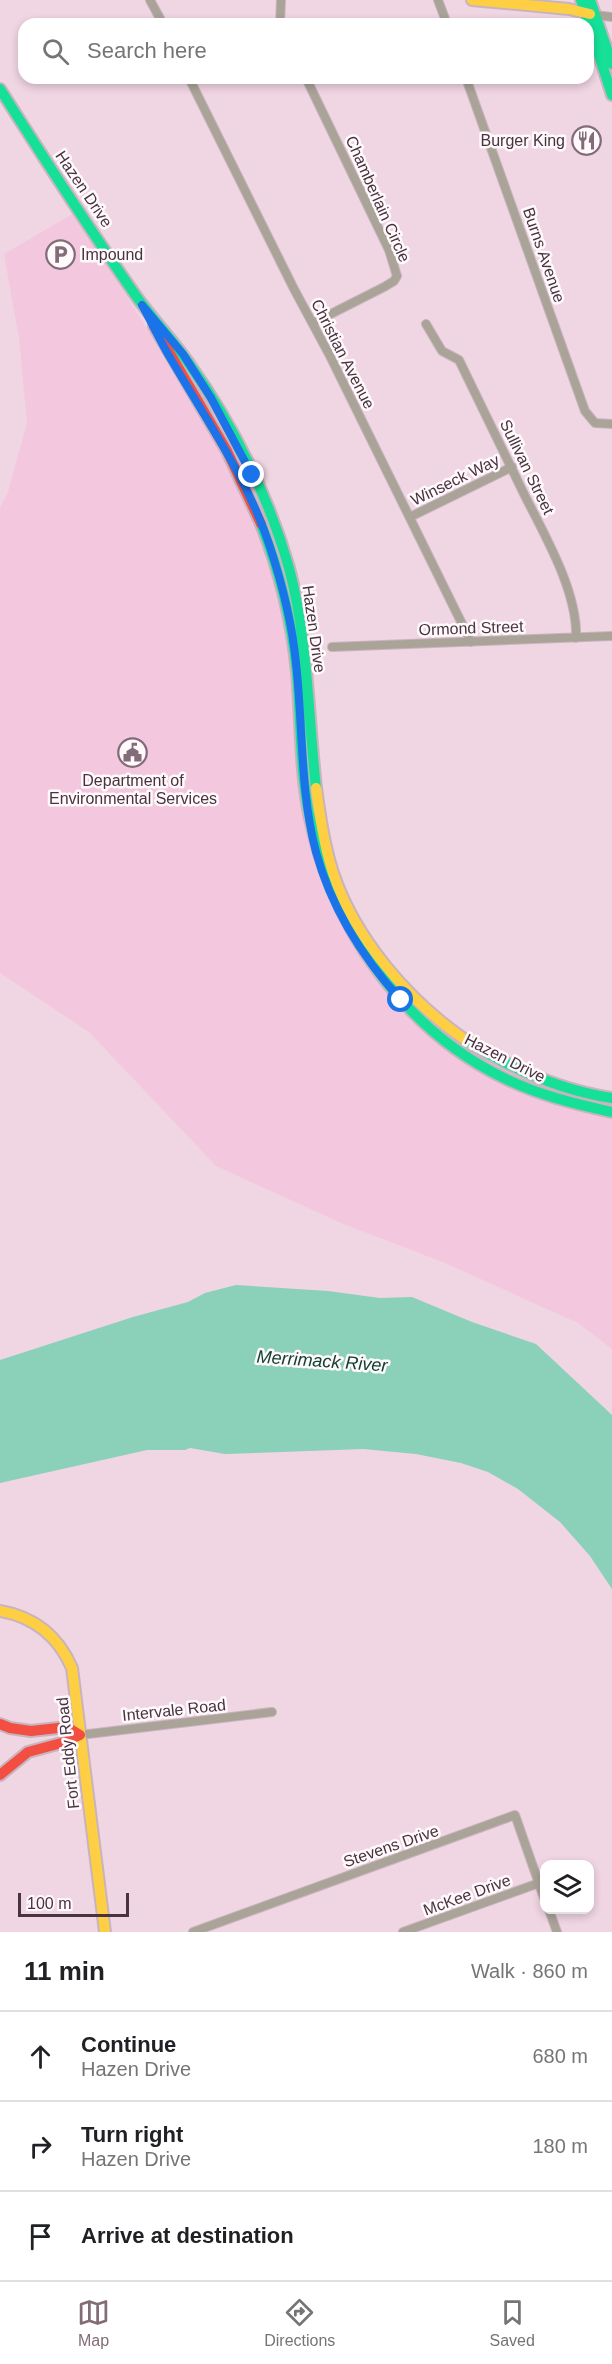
<!DOCTYPE html>
<html lang="en">
<head>
<meta charset="utf-8">
<style>
  body { margin:0; font-family:Arial,sans-serif; background:#f2f2f2; color:#202124 }
  .controls { position:absolute; right:18px; bottom:18px; display:grid; overflow:hidden; border-radius:12px; box-shadow:0 3px 9px #0003 }
  .controls button { width:54px; height:54px; display:grid; place-items:center; padding:0; border:0; border-bottom:2px solid #e0e0e0; background:#fff; color:#202124; font:30px sans-serif }
  .scale { position:absolute; left:18px; bottom:15px; width:111px; box-sizing:border-box; padding-left:6px; border:3px solid #47343e; border-top:0; font-size:16px; line-height:21px; white-space:nowrap; color:#47343e; -webkit-text-stroke:4px #fff9fc; paint-order:stroke }
  .stop { position:absolute; width:18px; height:18px; margin:-14px; border:4px solid #1a73e8; border-radius:50%; background:#fff }
  .stop.end { background:#1a73e8; border-color:#fff; box-shadow:0 2px 6px #0008 }
  .list { margin:0; padding:0; list-style:none }
  h2 { display:flex; justify-content:space-between; align-items:center; height:78px; margin:0; padding:0 24px; font-size:26px }
  h2 small { font-size:20px; font-weight:400; color:#757577 }
  .list li { display:grid; grid-template-columns:39px 1fr auto; gap:18px; align-items:center; box-sizing:border-box; height:90px; padding:0 24px; border-top:2px solid #e0e0e0 }
  .list b { display:block; font-size:22px; white-space:nowrap }
  .list p { margin:0; font-size:20px; white-space:nowrap; color:#757577 }
  .list em { font-size:20px; font-style:normal; color:#757577 }
  .icon { flex:none; width:33px; height:33px; fill:none; stroke:currentColor; stroke-width:2; stroke-linecap:round; stroke-linejoin:round }
  .map { position:relative; flex:none; width:612px; height:1932px; overflow:hidden }
  .search { position:absolute; background:#fff; box-shadow:0 3px 9px #0003; left:18px; right:18px; top:18px; height:66px; display:flex; align-items:center; gap:15px; box-sizing:border-box; padding:0 21px; border-radius:18px; color:#757577; font-size:22px }
  .sheet { height:348px; background:#fff }
  nav { display:flex; justify-content:space-around; align-items:center; box-sizing:border-box; height:84px; border-top:2px solid #e0e0e0; background:#fff; font-size:16px; color:#757577 }
  nav a { display:grid; justify-items:center; gap:3px }
  nav .on { color:#826c78 }
  .map>svg:first-child { display:block }
</style>
</head>
<body>
<div class="map">
<svg width="612" height="1932" viewBox="0 0 612 1932">
  <rect width="100%" height="100%" fill="#f0d5e3"/>
  <path fill="#f3c8de" d="M74,213L181,382L235,474L264,544L265,559L274,573L283,604L291,659L301,788L307,837L329,900L341,925L371,974L385,991L416,1023L444,1047L486,1075L516,1090L559,1106L612,1117V1349L578,1323L445,1263L341,1223L216,1166L89,1032L0,973V508L8,492L27,423L19,338L4,254Z"/>
  <path fill="#8bd0b8" d="M236,1285L328,1291L380,1298L412,1297L472,1322L536,1344L612,1415V1589L590,1556L560,1522L518,1489L488,1472L461,1463L416,1454L363,1449L225,1454L190,1448L185,1450H147L0,1483V1360L133,1317L188,1302L205,1293Z"/>
  <g fill="none" stroke-linecap="round" stroke-linejoin="round">
    <defs>
      <path id="street" d="M150,0L163,24
        M438,0L447,24
        M596,15L612,17
        M280,24L281,0
        M189,78L294,289L330,356L471,642
        M306,78L389,250L397,276L394,281L384,287L313,323
        M466,78L585,411L595,423L612,424
        M426,324L442,351L459,360C481,405 503,450 525,496C545,536 578,592 576,638
        M410,517L512,467
        M332,647L612,636
        M80,1735L272,1712
        M549,1910L557,1932
        M193,1932L515,1815L544,1898
        M403,1932L539,1883"/>
      <path id="fast" d="M581,0L612,95
        M590,0L612,64
        M0,89C43,157 88,227 134,293C151,318 173,340 190,365C233,425 269,497 289,568C308,639 308,715 316,788
        M261,524C280,572 292,622 297,673C301,720 300,768 309,814C331,924 401,1028 504,1078C539,1095 575,1104 612,1112
        M464,1039C510,1068 558,1090 612,1098"/>
      <path id="slow" d="M472,0L569,9L590,14
        M316,788C320,817 324,845 333,873C355,939 408,1000 464,1039
        M0,1611C35,1617 58,1636 72,1668L105,1932"/>
      <path id="jam" d="M154,326L227,451L261,524
        M0,1724L10,1728L31,1731L67,1727L80,1735L65,1742L28,1752L0,1775"/>
    </defs>
    <use href="#street" stroke="#c8b4bf" stroke-width="10"/>
    <use href="#fast" stroke="#c8b4bf" stroke-width="14"/>
    <use href="#slow" stroke="#c8b4bf" stroke-width="14"/>
    <use href="#jam" stroke="#c8b4bf" stroke-width="14"/>
    <use href="#street" stroke="#aaa398" stroke-width="8"/>
    <use href="#fast" stroke="#16e098" stroke-width="10"/>
    <use href="#slow" stroke="#ffcf43" stroke-width="10"/>
    <use href="#jam" stroke="#f24e42" stroke-width="10"/>
  </g>
  <g fill="none" stroke-linecap="round" stroke-linejoin="round">
    <path stroke="#1a73e8" stroke-width="8" d="M252,475L211,398L183,354L142,305C152,323 161,343 172,361C207,421 247,478 269,544C282,583 292,623 296,663C303,726 300,792 316,852C331,907 363,958 401,1000"/>
  </g>
  <defs>
    <symbol id="restaurant-ring" viewBox="-11 -11 22 22"><circle r="9.5" fill="#fff9fc" stroke="#826c78" stroke-width="1.5"/><path d="M-5-6h1v4h1v-4h1v4h1v-4h1v5L-1.5 .5V6h-2V.5L-5-1ZM5-6V6H3V1.5H1.5Q1.5-4 5-6Z" fill="#826c78"/></symbol>
    <symbol id="parking-ring" viewBox="-11 -11 22 22"><circle r="9.5" fill="#fff9fc" stroke="#826c78" stroke-width="1.5"/><path d="M-3.5-5.5H1a3.5 3.5 0 0 1 0 7H-1V5.5H-3.5ZM-1-3.4V-.6H.8a1.4 1.4 0 0 0 0-2.8Z" fill="#826c78"/></symbol>
    <symbol id="civic-ring" viewBox="-11 -11 22 22"><circle r="9.5" fill="#fff9fc" stroke="#826c78" stroke-width="1.5"/><path d="M-.6-6.5H3V-4.5H.6V-3L4-1V1h2V6H-6V1h2V-1L-.6-3ZM-1.2 2.5V6h2.4V2.5Z" fill="#826c78"/></symbol>
  </defs>
  <g fill-rule="evenodd">
    <use href="#restaurant-ring" x="570" y="124" width="33" height="33"/>
    <use href="#parking-ring" x="44" y="238" width="33" height="33"/>
    <use href="#civic-ring" x="116" y="736" width="33" height="33"/>
  </g>
  <g text-anchor="middle" dominant-baseline="central" stroke-width="5" stroke-linejoin="round" paint-order="stroke">
    <g font-size="16" fill="#47343e" stroke="#fff9fc" text-anchor="end">
      <text x="565" y="140">Burger King</text>
      <text x="81" y="254" text-anchor="start">Impound</text>
      <text x="133" y="780" text-anchor="middle">Department of<tspan x="133" dy="18">Environmental Services</tspan></text>
    </g>
    <g font-size="16" fill="#47343e" stroke="#fff9fc">
      <text transform="translate(84 189) rotate(56)">Hazen Drive</text>
      <text transform="translate(378 199) rotate(66)">Chamberlain Circle</text>
      <text transform="translate(544 255) rotate(71)">Burns Avenue</text>
      <text transform="translate(343 354) rotate(63)">Christian Avenue</text>
      <text transform="translate(527 467) rotate(64)">Sullivan Street</text>
      <text transform="translate(455 480) rotate(-26)">Winseck Way</text>
      <text transform="translate(471 628) rotate(-2)">Ormond Street</text>
      <text transform="translate(314 629) rotate(82)">Hazen Drive</text>
      <text transform="translate(505 1058) rotate(27)">Hazen Drive</text>
      <text transform="translate(174 1710) rotate(-6)">Intervale Road</text>
      <text transform="translate(68 1753) rotate(-96)">Fort Eddy Road</text>
      <text transform="translate(391 1846) rotate(-19)">Stevens Drive</text>
      <text transform="translate(467 1895) rotate(-20)">McKee Drive</text>
    </g>
    <g font-size="18" font-style="italic" fill="#124231" stroke="#fff9fc">
      <text transform="translate(322 1361) rotate(4)">Merrimack River</text>
    </g>
  </g>
</svg>
<div class="controls">
<button><svg class="icon" aria-label="layers" viewBox="0 0 24 24"><path d="M12 4l9 5-9 5-9-5zM3 14l9 5 9-5"/></svg></button>
</div>
<div class="scale">100 m</div>
<div class="stop" style="left:401px;top:1000px"></div>
<div class="stop end" style="left:252px;top:475px"></div>
<div class="search"><svg class="icon" aria-label="search" viewBox="0 0 24 24"><circle cx="10" cy="10" r="6"/><path d="M15 15l6 6"/></svg>Search here</div>
</div>
<section class="sheet">
<h2>11 min<small>Walk · 860 m</small></h2>
<ul class="list">
<li><svg class="icon" aria-label="ahead" viewBox="0 0 24 24"><path d="M12 20V5M6 11l6-6 6 6"/></svg><div><b>Continue</b><p>Hazen Drive</p></div><em>680 m</em></li>
<li><svg class="icon" aria-label="right" viewBox="0 0 24 24"><path d="M7 20v-9h11M14 6l5 5-5 5"/></svg><div><b>Turn right</b><p>Hazen Drive</p></div><em>180 m</em></li>
<li><svg class="icon" aria-label="arrive" viewBox="0 0 24 24"><path d="M6 21V4h12l-3 4 3 4H6"/></svg><div><b>Arrive at destination</b></div></li>
</ul>
</section>
<nav>
<a class="on"><svg class="icon" aria-label="map" viewBox="0 0 24 24"><path d="M3 6l6-2 6 2 6-2v14l-6 2-6-2-6 2zM9 4v14M15 6v14"/></svg>Map</a>
<a><svg class="icon" aria-label="directions" viewBox="0 0 24 24"><path d="M12 3l9 9-9 9-9-9zM9 14v-3h6M13 9l2 2-2 2"/></svg>Directions</a>
<a><svg class="icon" aria-label="saved" viewBox="0 0 24 24"><path d="M7 4h10v16l-5-4-5 4z"/></svg>Saved</a>
</nav>
</body>
</html>
